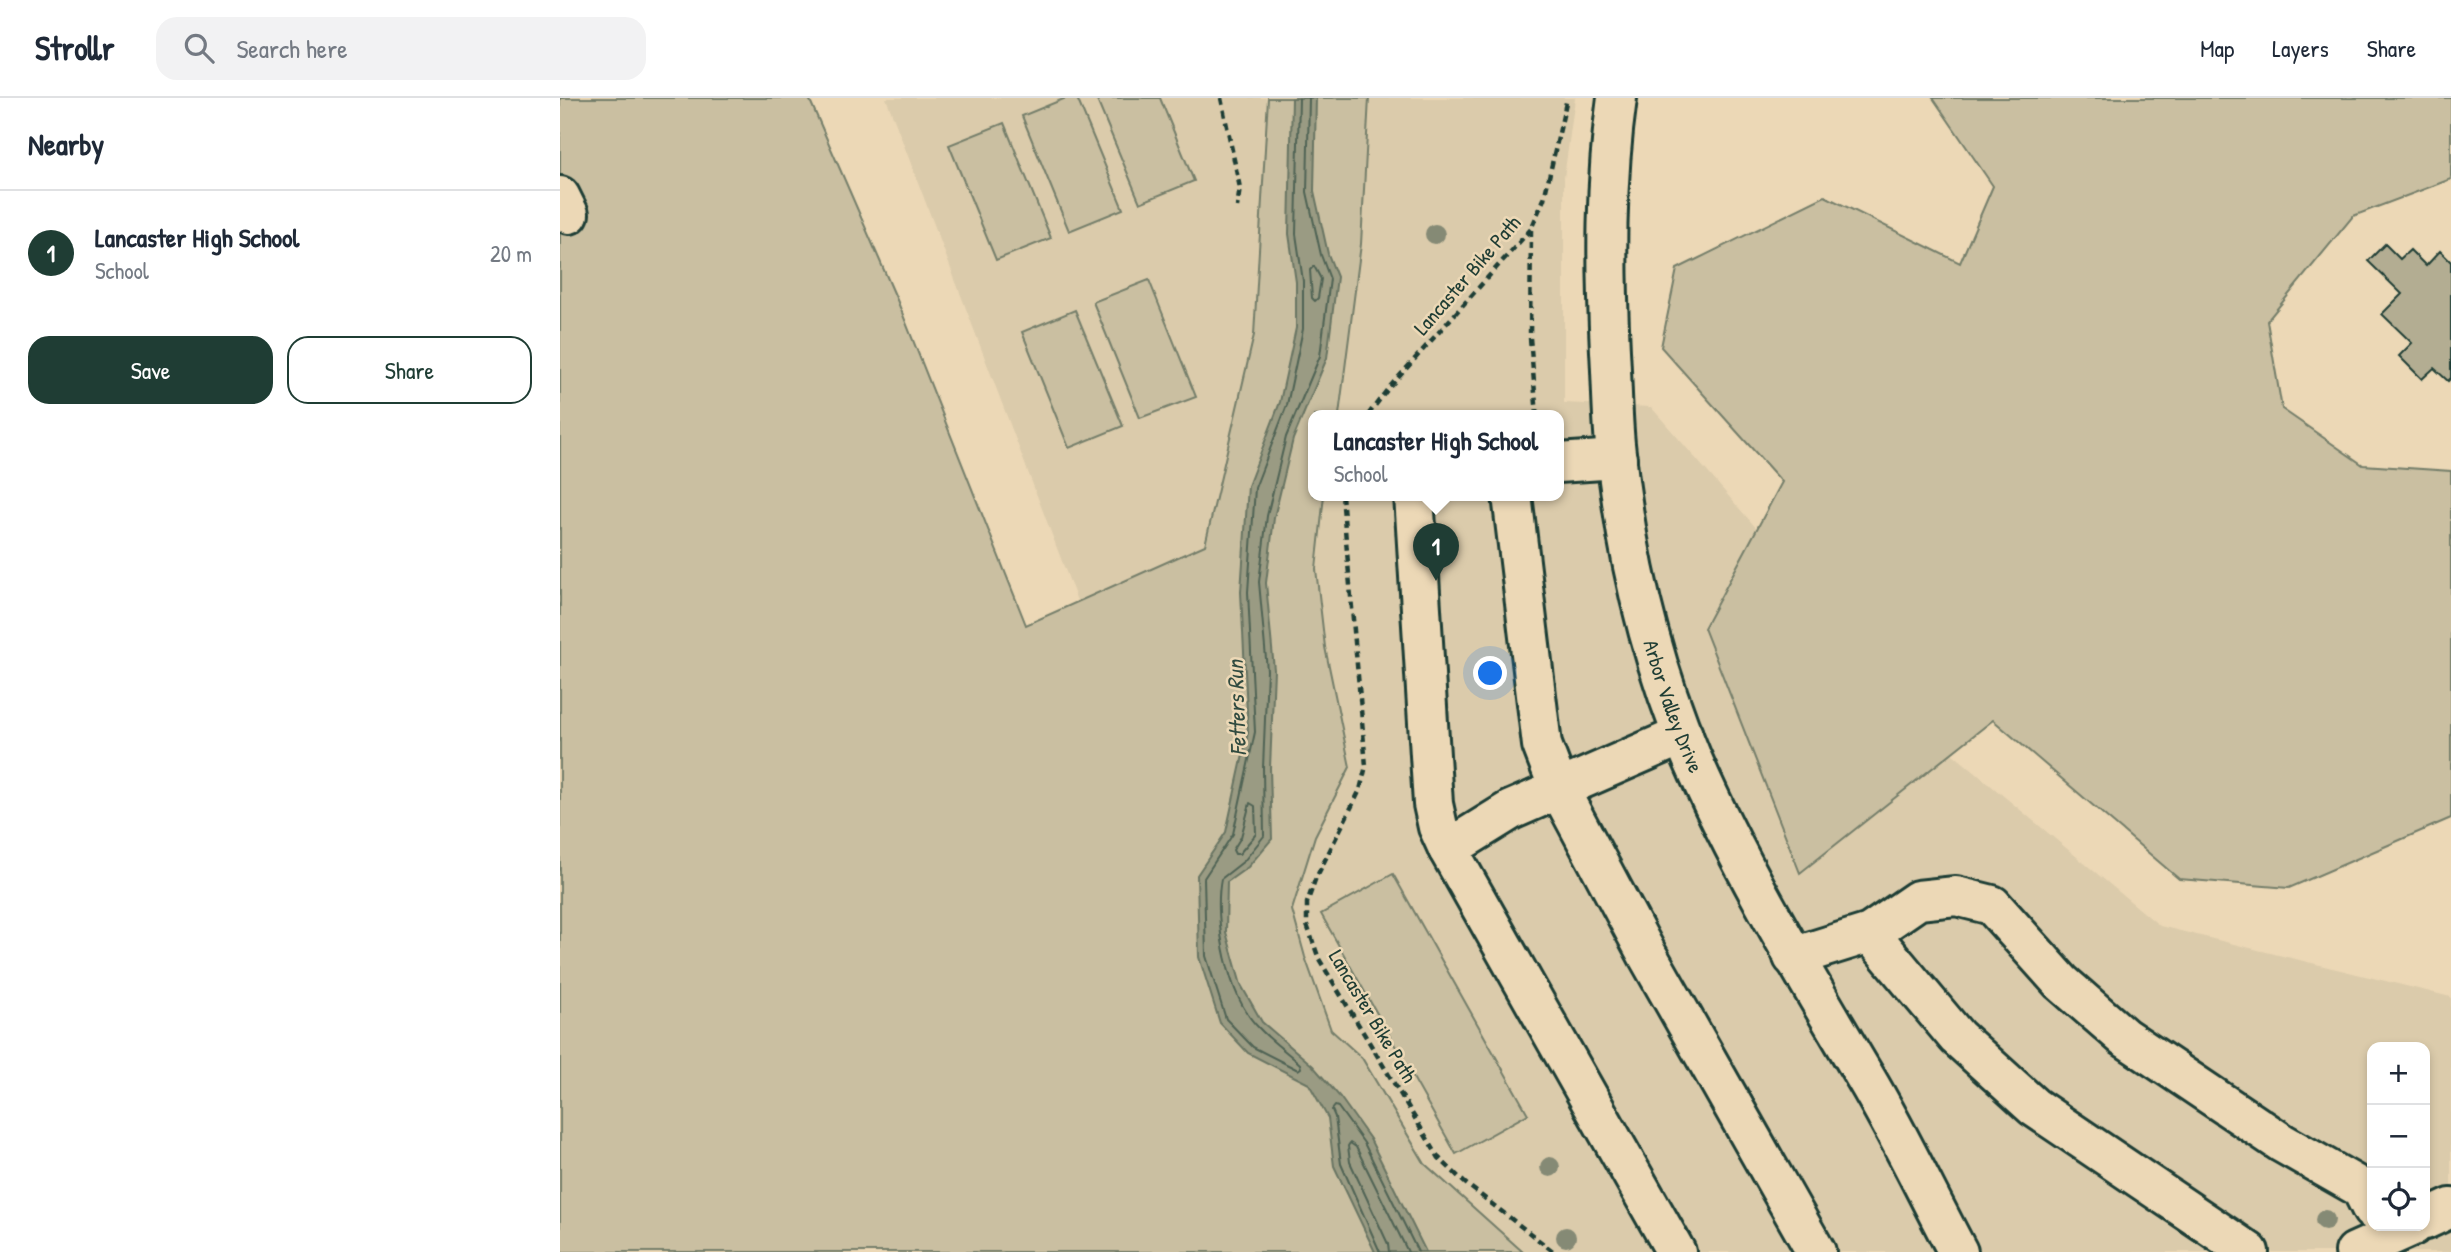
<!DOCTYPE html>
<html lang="en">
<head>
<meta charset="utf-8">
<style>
  body { margin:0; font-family:"Patrick Hand",sans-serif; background:#f2f2f3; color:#1f2937 }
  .controls { position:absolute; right:21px; bottom:21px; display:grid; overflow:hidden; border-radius:14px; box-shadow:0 4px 10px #0003 }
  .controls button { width:63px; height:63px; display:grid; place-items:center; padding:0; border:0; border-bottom:2px solid #e0e1e3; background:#fff; color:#1f2937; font:35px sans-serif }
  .you { position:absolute; left:931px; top:576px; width:24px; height:24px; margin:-18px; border:5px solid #fff; border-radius:50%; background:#1a73e8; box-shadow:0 0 0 10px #1a73e833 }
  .badge { display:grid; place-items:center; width:46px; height:46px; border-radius:50%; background:#1f3d34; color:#fff; font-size:23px; font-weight:700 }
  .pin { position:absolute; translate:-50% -58px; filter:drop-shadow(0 2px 4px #0008) }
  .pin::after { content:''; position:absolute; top:37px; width:24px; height:21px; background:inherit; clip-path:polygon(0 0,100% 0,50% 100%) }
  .popup { position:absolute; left:748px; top:312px; width:256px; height:91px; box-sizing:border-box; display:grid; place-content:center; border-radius:14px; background:#fff; filter:drop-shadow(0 2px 5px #0005); font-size:23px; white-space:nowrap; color:#747a83 }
  .popup b { font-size:26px; color:#1f2937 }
  .popup::after { content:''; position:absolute; left:50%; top:100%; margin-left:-14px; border:14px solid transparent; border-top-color:#fff }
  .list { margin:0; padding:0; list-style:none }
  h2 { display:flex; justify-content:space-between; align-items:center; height:91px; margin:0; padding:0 28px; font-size:30px }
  h2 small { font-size:23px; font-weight:400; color:#747a83 }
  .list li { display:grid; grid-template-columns:46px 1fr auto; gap:21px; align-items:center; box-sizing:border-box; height:126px; padding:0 28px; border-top:2px solid #e0e1e3 }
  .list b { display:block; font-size:26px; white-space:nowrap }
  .list p { margin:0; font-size:23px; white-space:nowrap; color:#747a83 }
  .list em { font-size:23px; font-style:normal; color:#747a83 }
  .actions { display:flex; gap:14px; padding:21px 28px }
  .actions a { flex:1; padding:16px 0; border:2px solid #1f3d34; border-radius:21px; text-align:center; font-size:24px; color:#1f3d34 }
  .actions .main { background:#1f3d34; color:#fff }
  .icon { flex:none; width:38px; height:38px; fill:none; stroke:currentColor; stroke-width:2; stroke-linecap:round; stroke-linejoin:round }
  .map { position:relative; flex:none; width:1891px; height:1154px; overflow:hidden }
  header { display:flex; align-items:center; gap:42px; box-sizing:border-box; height:98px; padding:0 35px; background:#fff; border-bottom:2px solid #e0e1e3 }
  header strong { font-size:33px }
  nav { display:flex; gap:38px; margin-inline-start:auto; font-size:24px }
  .search { width:490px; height:63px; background:#f2f2f3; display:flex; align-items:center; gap:18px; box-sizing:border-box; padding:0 24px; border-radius:21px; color:#747a83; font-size:26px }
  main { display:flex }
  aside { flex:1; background:#fff }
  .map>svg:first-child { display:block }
</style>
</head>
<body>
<header>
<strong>Strollr</strong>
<div class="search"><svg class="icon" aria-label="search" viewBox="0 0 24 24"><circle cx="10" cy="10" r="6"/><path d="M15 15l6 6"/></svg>Search here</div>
<nav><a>Map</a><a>Layers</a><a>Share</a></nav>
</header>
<main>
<aside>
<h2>Nearby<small></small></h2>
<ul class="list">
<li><span class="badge">1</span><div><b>Lancaster High School</b><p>School</p></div><em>20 m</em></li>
</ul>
<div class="actions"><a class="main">Save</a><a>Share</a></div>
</aside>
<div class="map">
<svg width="1891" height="1154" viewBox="0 0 1891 1154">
  <rect width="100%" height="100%" fill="#ecd8b6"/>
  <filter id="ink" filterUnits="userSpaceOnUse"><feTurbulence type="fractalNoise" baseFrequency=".0143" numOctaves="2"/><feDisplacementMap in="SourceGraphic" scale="14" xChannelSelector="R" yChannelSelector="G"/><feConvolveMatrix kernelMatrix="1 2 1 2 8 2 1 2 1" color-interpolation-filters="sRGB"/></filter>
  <g filter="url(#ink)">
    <path fill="#dbcbab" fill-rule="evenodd" d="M326,0H1015L1004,80V305L1091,309L1393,656L1600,828L1891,899V1154H832L609,745ZM754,317H998V397H754ZM1812,949H1865V1128H1812Z"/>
    <path fill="#cabfa1" stroke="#747e6a" stroke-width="2" d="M0,0H249L337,202L466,527L645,447L694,237L708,0H809L801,146L779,317H754V397H764L756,471L765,549L790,669L755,738L732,812L745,859L771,932L802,960L865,1066L963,1154H0Z
      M506,0H517L563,111L509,133L462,18Z
      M536,0H600L634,83L580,105Z
      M1373,0H1891V81L1793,118L1707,223L1722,311L1803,367L1891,373V720L1729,790L1619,781L1433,622L1240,775L1144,530L1222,384L1101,249L1117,171L1265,98L1400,165L1433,88Z
      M444,25L491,140L436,162L389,47Z
      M589,182L636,299L580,320L533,204Z
      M515,212L563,328L509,350L462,234Z
      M833,776L968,1016L896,1056L761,816Z"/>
    <path fill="#9a9b83" stroke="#697563" stroke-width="2" d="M732,0H756L754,93L768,156L777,179L767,260L733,341L714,420L706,485L714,572L710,670L712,741L688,769L667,784L666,834L681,887L702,924L753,968L780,999L810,1041L866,1154H815L774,1068L768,1020L749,986L688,955L660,925L639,859L637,777L666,734L688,634L681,494L688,388L720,304L736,230V184L729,136Z"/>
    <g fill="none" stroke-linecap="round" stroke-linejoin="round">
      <path stroke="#506354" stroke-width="2" d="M739,0L736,136L743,183V231L727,307L695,390L688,494L695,634L673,736L644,780L646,858L666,921L693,949L738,972L741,970L740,966C727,954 711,943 699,930C668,900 653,822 661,781L684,763L704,738L703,670L707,572L699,484L707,418L726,339L760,258L770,181L761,157L747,94L749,0
        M754,168L761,181L758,200L755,203L752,200L750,172Z
        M690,705L695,708L696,736L679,756H675L673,752L681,739Z
        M820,1154L781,1066L775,1019L772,1012L775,1008L778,1009L804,1045L858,1154
        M829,1154L828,1146L790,1064L788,1048L790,1045L796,1049L848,1154"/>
    </g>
    <path fill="#b3ad92" stroke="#1f3d34" stroke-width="2" d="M1825,146L1840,161L1850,152L1866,168L1880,153L1891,164V280L1888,283L1874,270L1862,281L1839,258L1852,245L1822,216L1842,196L1808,163Z"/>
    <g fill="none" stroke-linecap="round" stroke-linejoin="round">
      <defs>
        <g id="minor">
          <path id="s1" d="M1057,0C1045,84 1046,169 1050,253C1052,284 1052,315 1055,346C1065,452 1090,560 1131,658C1180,771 1243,874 1305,979C1339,1036 1367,1096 1398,1154"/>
          <path d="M0,98L9,116"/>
          <path d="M998,365L1057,361"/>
          <path d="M854,397L873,706L878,729L888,751L1116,1154"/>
          <path d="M952,397L982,647L999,691L1088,858L1256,1154"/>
          <path d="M888,751L951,712L1123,637"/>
          <path d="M1310,835L1397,939L1474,1009L1689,1154"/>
          <path d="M1233,859L1310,835L1358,802L1396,798L1432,807L1501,884L1564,939L1722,1045L1801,1090L1812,1112"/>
          <path d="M1865,1122L1891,1110"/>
          <path d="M1795,1154L1853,1128"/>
        </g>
      </defs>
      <use href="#minor" stroke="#1f3d34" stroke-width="44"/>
      <path stroke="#1f3d34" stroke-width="4.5" stroke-dasharray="7 5" stroke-linecap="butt" d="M661,0L680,90L677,109
        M971,132L970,240L977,317
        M808,317L827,292L971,131L984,101L1007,0
        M782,397L806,668L800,692L755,782L747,805V827L759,861L879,1060L905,1085L994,1154"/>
      <use href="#minor" stroke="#ecd8b6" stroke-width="38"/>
    </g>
    <g fill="#858a75">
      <circle cx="875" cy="136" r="10"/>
      <circle cx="990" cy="1069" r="10"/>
      <circle cx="1765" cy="1122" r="10"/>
      <circle cx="1006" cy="1139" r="10"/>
    </g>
  </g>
  <g text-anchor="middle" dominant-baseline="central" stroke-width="5" stroke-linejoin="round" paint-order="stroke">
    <g font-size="21" fill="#1f3d34" stroke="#ecd8b6">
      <text transform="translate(907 177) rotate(-49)">Lancaster Bike Path</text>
      <text stroke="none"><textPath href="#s1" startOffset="616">Arbor Valley Drive</textPath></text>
      <text transform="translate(813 918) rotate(59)">Lancaster Bike Path</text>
    </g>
    <g font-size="23" font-style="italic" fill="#314b40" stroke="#ecd8b6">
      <text transform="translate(676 610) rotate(-92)">Fetters Run</text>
    </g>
  </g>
</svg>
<div class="controls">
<button>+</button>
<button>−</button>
<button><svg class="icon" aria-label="locate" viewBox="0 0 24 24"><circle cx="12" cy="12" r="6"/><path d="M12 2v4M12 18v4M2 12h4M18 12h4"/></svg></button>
</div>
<div class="you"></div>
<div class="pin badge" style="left:876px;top:483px">1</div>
<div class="popup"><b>Lancaster High School</b>School</div>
</div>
</main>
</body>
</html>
